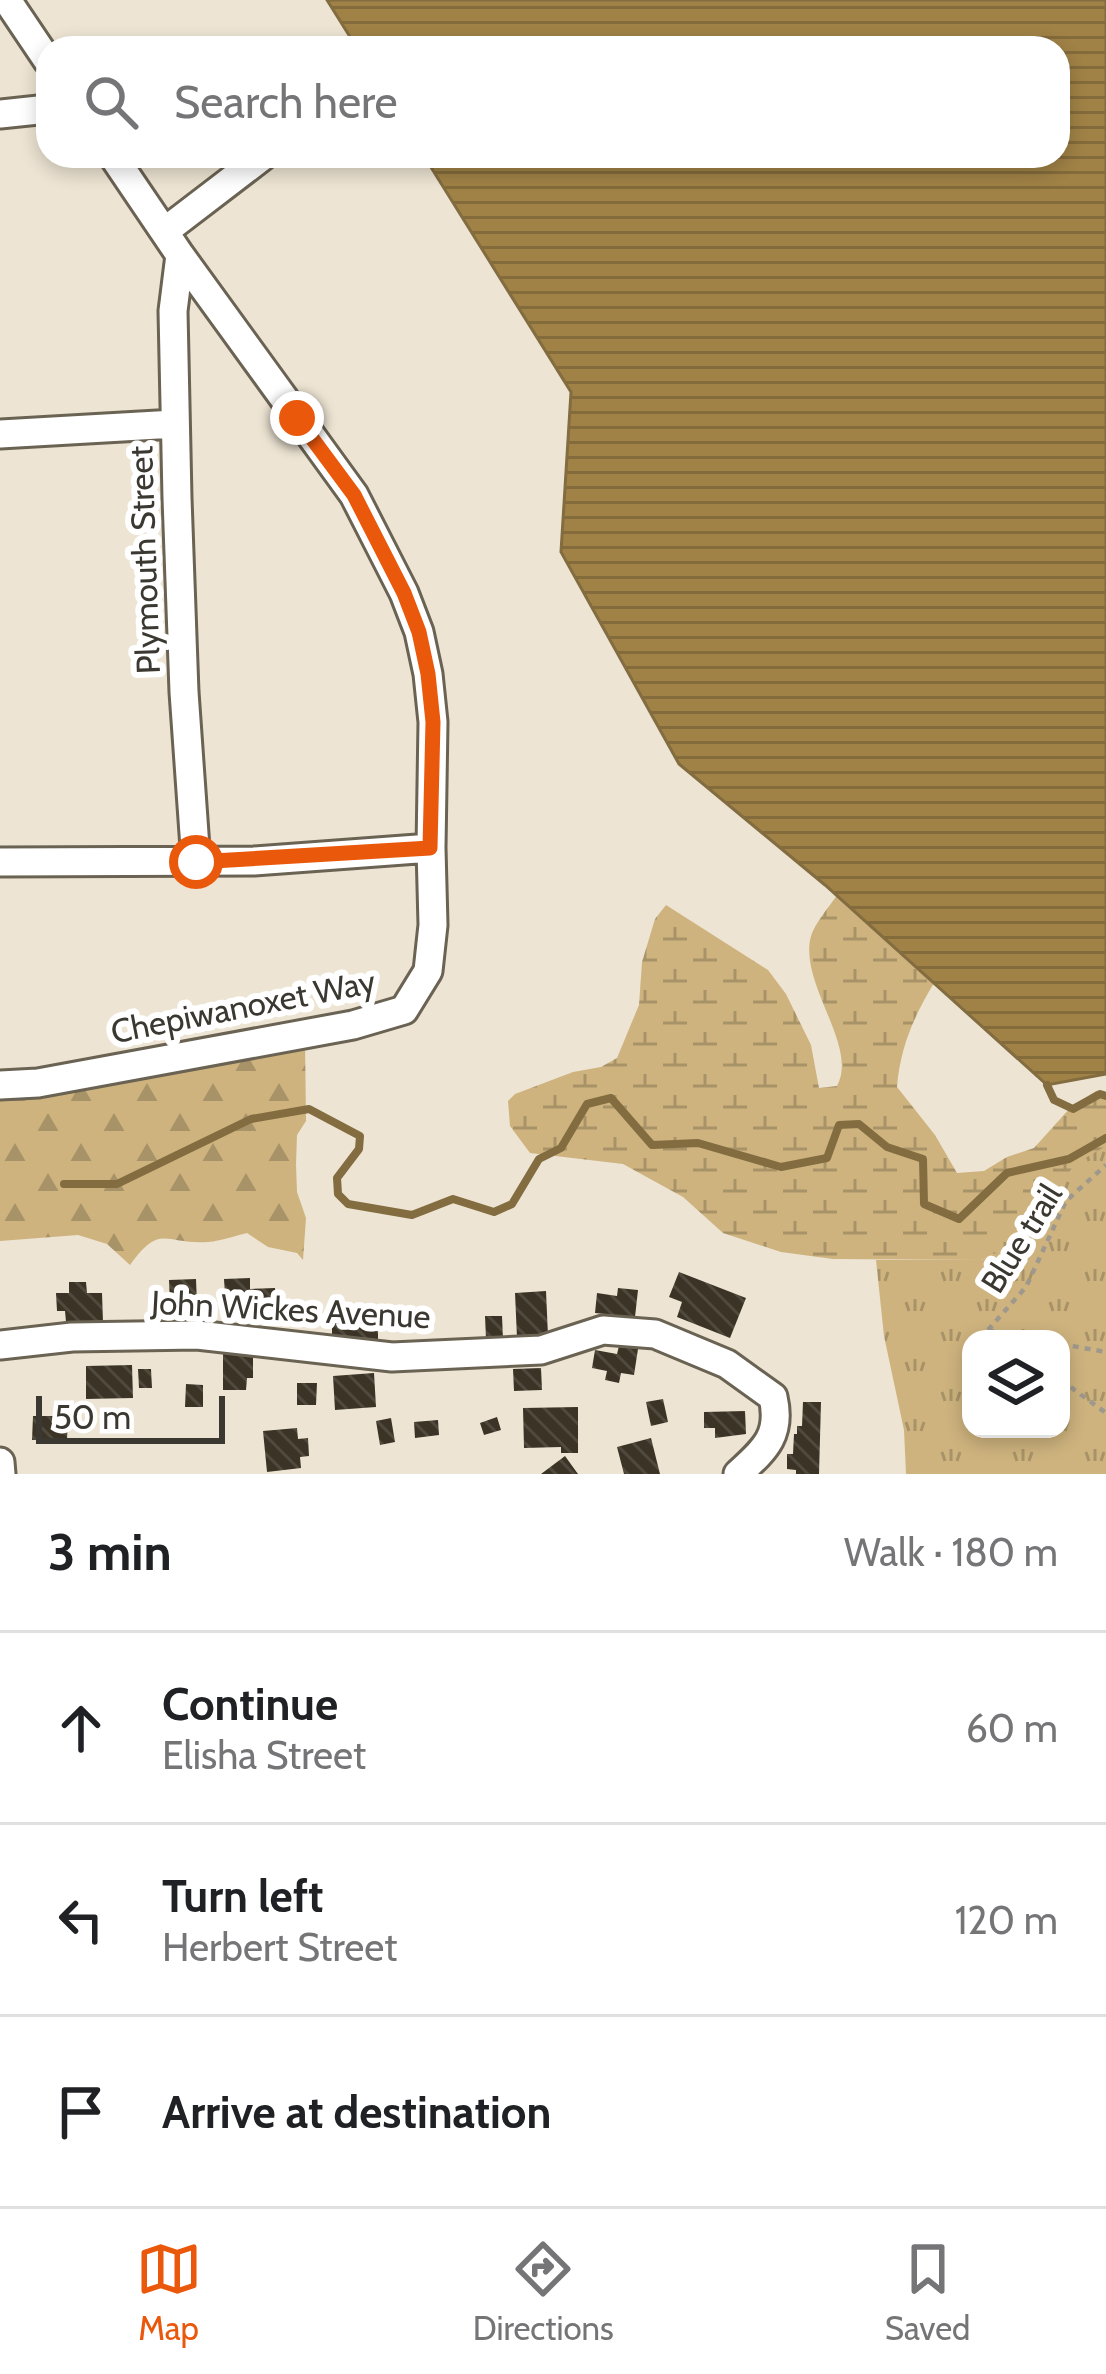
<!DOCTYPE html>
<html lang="en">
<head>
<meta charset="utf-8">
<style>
  body { margin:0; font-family:Cabin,sans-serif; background:#f2f2f2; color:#202124 }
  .controls { position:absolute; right:36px; bottom:36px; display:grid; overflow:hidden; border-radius:24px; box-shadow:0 6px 18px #0003 }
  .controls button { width:108px; height:108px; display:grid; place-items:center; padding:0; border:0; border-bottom:3px solid #e0e0e0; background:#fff; color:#202124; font:60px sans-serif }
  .scale { position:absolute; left:36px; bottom:30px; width:189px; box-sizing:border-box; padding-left:12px; border:6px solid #3b3831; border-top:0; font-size:33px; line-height:42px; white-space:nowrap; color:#3b3831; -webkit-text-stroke:9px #fff; paint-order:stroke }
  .stop { position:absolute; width:36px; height:36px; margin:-27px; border:9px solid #ea580c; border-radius:50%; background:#fff }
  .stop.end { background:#ea580c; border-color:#fff; box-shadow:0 3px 12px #0008 }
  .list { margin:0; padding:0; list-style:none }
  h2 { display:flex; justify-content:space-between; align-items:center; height:156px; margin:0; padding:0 48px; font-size:51px }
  h2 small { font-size:39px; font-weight:400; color:#757577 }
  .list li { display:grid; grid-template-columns:78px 1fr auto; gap:36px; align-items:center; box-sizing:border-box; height:192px; padding:0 48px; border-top:3px solid #e0e0e0 }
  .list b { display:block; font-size:45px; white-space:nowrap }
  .list p { margin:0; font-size:39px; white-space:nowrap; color:#757577 }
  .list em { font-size:39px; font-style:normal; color:#757577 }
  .icon { flex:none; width:66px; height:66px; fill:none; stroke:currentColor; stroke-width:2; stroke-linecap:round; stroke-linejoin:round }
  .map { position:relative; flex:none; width:1106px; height:1474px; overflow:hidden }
  .search { position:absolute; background:#fff; box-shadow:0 6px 18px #0003; left:36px; right:36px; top:36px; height:132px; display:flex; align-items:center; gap:30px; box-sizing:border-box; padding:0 42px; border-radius:36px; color:#757577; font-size:45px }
  .sheet { height:732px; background:#fff }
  nav { display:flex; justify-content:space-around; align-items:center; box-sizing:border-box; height:168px; border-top:3px solid #e0e0e0; background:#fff; font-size:33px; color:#757577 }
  nav a { display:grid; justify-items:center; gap:6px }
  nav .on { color:#ea580c }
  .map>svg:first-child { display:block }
</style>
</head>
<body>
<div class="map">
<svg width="1106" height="1474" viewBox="0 0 1106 1474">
  <defs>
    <pattern id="grass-tufts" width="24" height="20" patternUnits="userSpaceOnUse" patternTransform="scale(3)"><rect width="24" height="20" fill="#ceb37e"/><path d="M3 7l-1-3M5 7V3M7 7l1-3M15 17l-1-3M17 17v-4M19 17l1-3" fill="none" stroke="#a89368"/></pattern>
    <pattern id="forest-firs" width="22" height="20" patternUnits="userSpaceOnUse" patternTransform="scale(3)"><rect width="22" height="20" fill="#ceb37e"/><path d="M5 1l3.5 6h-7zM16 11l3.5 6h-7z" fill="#a89368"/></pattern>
    <pattern id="wetland-marsh" width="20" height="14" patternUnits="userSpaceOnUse" patternTransform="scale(3)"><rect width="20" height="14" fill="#ceb37e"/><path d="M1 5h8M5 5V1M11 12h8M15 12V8" fill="none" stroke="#a89368"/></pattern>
    <pattern id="water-rules" width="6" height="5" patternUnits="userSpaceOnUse" patternTransform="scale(3)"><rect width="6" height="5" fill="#a08246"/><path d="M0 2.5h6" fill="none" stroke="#846b3b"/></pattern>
    <pattern id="building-back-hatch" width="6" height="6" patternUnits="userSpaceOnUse" patternTransform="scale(3)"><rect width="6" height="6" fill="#3b3426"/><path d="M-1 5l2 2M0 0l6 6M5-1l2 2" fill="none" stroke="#50493d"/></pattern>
  </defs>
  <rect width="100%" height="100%" fill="#ede4d3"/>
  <path fill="url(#grass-tufts)" fill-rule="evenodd" d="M1106,1145V1474H906L904,1430L884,1336L876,1260H981L1027,1238L1048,1223L1069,1159ZM971,1339H1061V1429H971Z"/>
  <path fill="url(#forest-firs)" d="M305,1040L306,1121L297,1135L296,1165L297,1192L306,1218L303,1260L297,1253L268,1247L247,1233C234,1236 221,1241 208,1242C165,1245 161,1222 130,1265L107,1244L78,1235L0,1241V1089Z"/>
  <path fill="url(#wetland-marsh)" d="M837,895L934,983C914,1016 900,1048 897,1087L935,1135L957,1173L984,1171L1007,1157L1034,1148L1070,1108L1096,1091L1106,1092V1146L1075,1164L1063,1180L1048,1223L1028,1238L981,1260L833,1259L781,1252L723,1233L683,1197L623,1164L530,1153L510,1126L508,1101L515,1094L573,1072L601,1067L617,1058L639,1005L642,962L655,919L666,905L768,970L786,994L811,1045L819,1088L837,1086C859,1046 798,983 811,936C815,923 829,907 837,895Z"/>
  <path fill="url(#water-rules)" stroke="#826c40" stroke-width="3" d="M327,0H1106V1074L1047,1085L825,885L679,764L561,552L571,392L424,156H1058V48H357Z"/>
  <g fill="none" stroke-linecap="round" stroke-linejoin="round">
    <path stroke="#826c40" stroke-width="8" d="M1047,1085L1054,1100L1073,1109L1100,1094L1106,1096
      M64,1184H117L251,1119L309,1109L360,1136L359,1149L337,1178L338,1194L348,1204L412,1215L453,1199L494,1212L512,1204L539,1159L561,1148L587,1104L611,1098L652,1145L698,1143L781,1167L827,1158L839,1125L859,1124L887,1147L923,1159L924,1204L959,1219L1007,1173L1069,1159L1106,1138"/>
  </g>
  <path fill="url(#building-back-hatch)" d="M679,1272L746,1298L730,1338L677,1317L682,1302L669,1297Z
    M250,1278V1289L275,1288L276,1305H282L283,1321L248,1323L247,1310L226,1311L224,1279Z
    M196,1279L197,1304L170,1305L169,1280Z
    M69,1282H86L87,1293H102L103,1322H66L65,1311H57L56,1293H69Z
    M618,1288L638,1290L635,1317L595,1313L597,1293L617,1296Z
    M546,1291L548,1336L517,1338L515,1293Z
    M332,1310H378V1342H332Z
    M485,1316H502L503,1339H486Z
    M619,1346L638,1349L634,1375L621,1373L619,1383L605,1380L607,1371L592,1368L595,1350L617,1354Z
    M223,1351H253V1378H247L246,1390H223Z
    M132,1365L133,1398L86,1399V1366Z
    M541,1368L542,1390L514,1391L513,1369Z
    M138,1369H151L152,1388H139Z
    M374,1373L376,1407L335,1410L333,1376Z
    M297,1383H317L316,1405H297Z
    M186,1384L203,1385V1407H185Z
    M663,1399L668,1422L651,1426L646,1402Z
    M803,1402H821L819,1474H796V1470L787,1469V1454H793L794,1434H797V1426H802Z
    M578,1407V1453H561V1447L524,1448L523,1408Z
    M745,1411L746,1434L715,1438V1428H704V1412Z
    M33,1416H68L67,1440H32Z
    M497,1417L501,1430L484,1435L480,1423Z
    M391,1418L395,1442L380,1445L376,1421Z
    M438,1420L439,1435L415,1438L414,1422Z
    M297,1428L298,1439L308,1438L309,1456L300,1457L301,1468L267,1472L263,1431Z
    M651,1438L660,1474H624L617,1447Z
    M565,1456L578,1474H541Z"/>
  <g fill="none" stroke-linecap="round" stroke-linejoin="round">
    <defs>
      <path id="minor" d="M7,0L48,61
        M0,114L48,109
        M165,231L263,156
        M180,255L173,311L177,498L184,692L196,862
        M0,434L175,424
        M0,862L254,861L431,848
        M0,1085L38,1083L353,1025L404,1010L428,971L433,925L431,848L433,722L428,674L419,632L404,593L354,495L180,255L113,156
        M0,1345L72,1337L197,1335L392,1357L541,1350L603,1330L655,1334L727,1364L773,1397C782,1436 764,1450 738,1474
        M0,1462L1,1474"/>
    </defs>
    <use href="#minor" stroke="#6a6252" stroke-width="33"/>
    <path stroke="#9f988c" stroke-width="4.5" stroke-dasharray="6 6" stroke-linecap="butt" d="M988,1330L1026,1287L1066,1201L1106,1165
      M988,1330L1036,1339
      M988,1330L997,1339
      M1061,1344L1106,1352
      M1061,1380L1106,1413"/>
    <use href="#minor" stroke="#fff" stroke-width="27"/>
  </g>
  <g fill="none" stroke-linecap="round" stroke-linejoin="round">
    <path stroke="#ea580c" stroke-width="15" d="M196,862L430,848L433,722L428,674L419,632L404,593L354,495L297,418"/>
  </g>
  <g text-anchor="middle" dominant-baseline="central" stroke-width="12" stroke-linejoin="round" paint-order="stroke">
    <g font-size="33" fill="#3b3831" stroke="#fff">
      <text transform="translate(144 560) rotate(-92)">Plymouth Street</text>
      <text transform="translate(243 1006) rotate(-11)">Chepiwanoxet Way</text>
      <text transform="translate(1021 1238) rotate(-58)">Blue trail</text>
      <text transform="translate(291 1309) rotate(3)">John Wickes Avenue</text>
    </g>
  </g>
</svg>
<div class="controls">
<button><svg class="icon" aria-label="layers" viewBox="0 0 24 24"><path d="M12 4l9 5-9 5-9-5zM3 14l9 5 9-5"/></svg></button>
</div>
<div class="scale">50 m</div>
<div class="stop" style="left:196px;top:862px"></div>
<div class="stop end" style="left:297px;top:418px"></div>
<div class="search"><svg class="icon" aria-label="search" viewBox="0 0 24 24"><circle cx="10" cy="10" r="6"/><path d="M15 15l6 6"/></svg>Search here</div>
</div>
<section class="sheet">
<h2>3 min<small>Walk · 180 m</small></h2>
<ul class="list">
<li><svg class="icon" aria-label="ahead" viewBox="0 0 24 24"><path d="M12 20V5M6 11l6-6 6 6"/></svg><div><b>Continue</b><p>Elisha Street</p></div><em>60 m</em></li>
<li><svg class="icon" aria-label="left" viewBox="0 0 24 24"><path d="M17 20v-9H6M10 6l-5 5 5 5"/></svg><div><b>Turn left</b><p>Herbert Street</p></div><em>120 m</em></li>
<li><svg class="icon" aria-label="arrive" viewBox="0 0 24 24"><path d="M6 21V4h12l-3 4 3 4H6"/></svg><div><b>Arrive at destination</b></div></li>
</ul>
</section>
<nav>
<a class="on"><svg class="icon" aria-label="map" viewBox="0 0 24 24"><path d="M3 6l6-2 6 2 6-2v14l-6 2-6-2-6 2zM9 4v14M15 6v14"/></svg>Map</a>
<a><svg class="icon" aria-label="directions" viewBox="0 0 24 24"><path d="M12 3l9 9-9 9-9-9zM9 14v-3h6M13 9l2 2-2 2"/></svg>Directions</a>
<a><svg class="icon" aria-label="saved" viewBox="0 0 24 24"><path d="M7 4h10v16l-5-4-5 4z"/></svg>Saved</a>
</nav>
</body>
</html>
